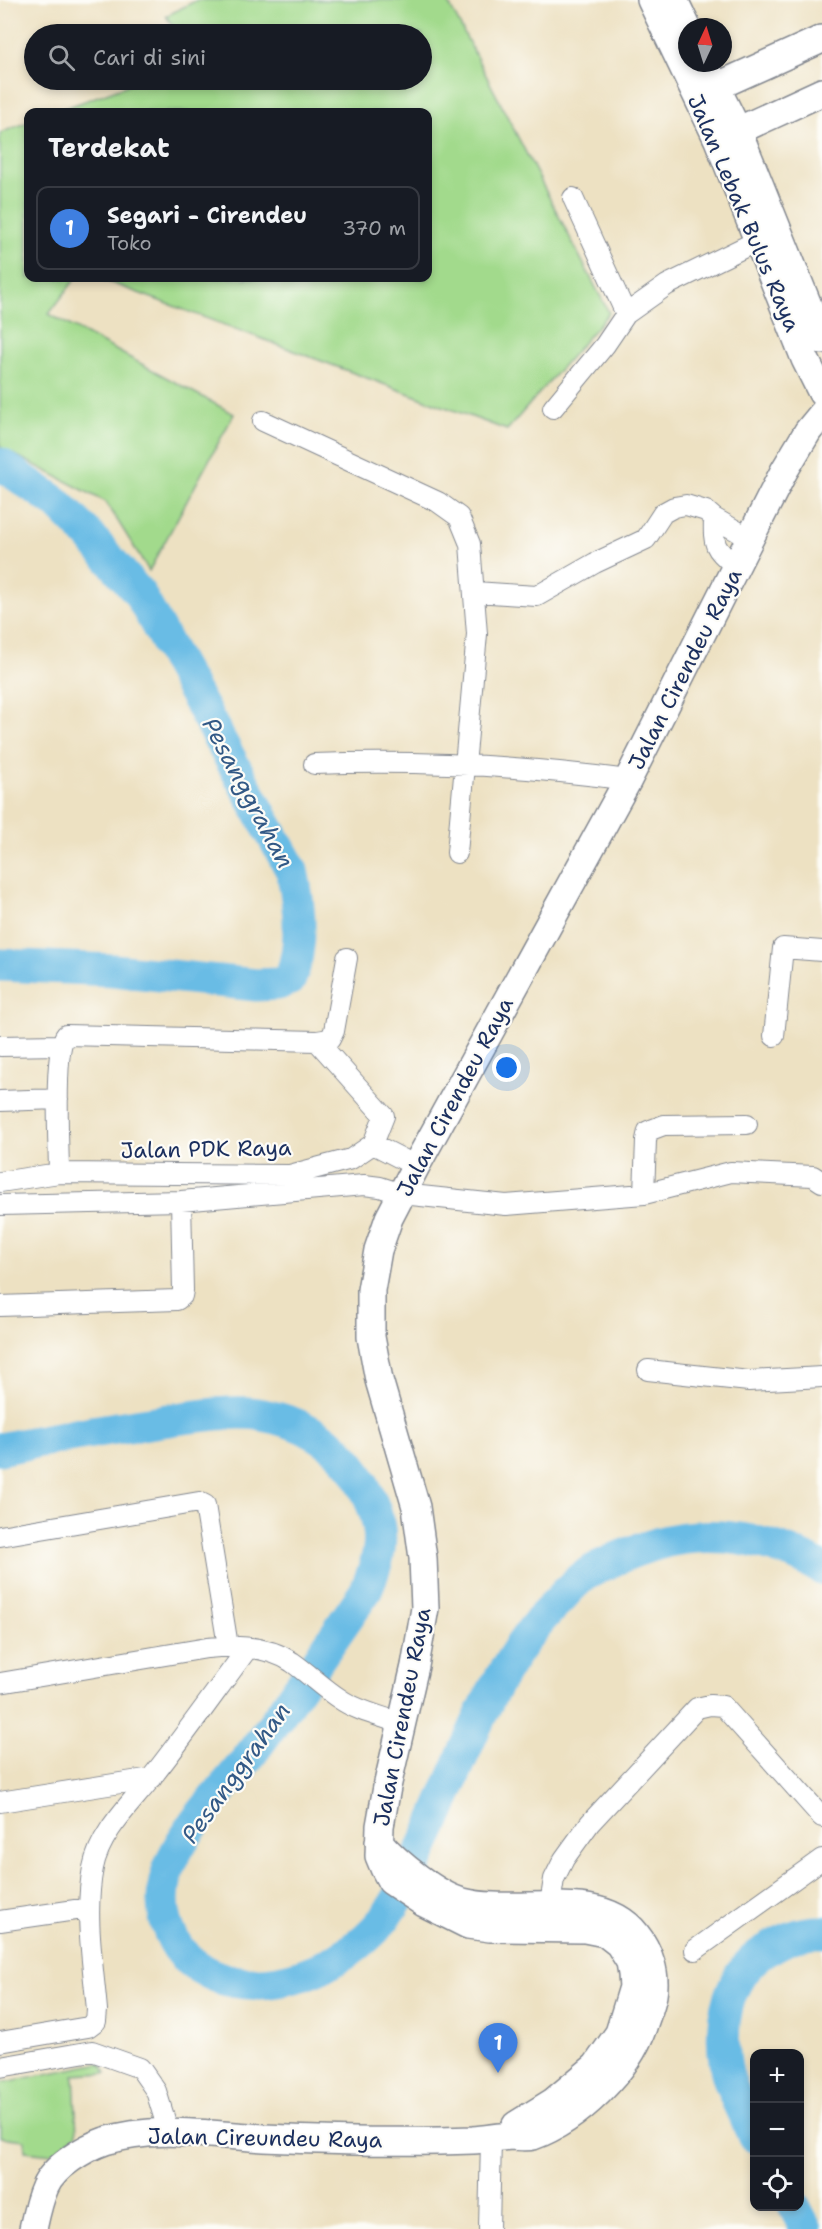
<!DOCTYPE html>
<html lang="id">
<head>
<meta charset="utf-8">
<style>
  body { margin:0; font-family:"Shantell Sans",sans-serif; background:#242831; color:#f1f3f6 }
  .controls { position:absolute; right:18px; bottom:18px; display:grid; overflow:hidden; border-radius:12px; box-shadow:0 3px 9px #0003 }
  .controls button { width:54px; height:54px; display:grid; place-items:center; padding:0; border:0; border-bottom:2px solid #363941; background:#171b24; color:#f1f3f6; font:30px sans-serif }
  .compass { position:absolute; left:678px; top:18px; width:54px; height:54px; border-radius:50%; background:#171b24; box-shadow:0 3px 9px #0003; rotate:4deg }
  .you { position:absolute; left:507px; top:1068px; width:21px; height:21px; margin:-15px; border:4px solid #fff; border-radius:50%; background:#1a73e8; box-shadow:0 0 0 9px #1a73e833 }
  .badge { display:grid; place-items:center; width:39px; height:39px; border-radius:50%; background:#1a73e8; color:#fff; font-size:20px; font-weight:700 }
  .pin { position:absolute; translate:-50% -50px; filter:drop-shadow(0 2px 3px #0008) }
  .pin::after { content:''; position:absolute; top:32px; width:21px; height:18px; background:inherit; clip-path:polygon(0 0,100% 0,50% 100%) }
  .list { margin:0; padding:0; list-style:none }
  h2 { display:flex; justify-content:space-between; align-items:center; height:78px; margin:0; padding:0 24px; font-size:26px }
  h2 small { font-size:20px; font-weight:400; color:#9ea1a6 }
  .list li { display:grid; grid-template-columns:39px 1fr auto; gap:18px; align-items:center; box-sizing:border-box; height:84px; margin:0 12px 12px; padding:0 12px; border:2px solid #363941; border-radius:12px }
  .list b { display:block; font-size:22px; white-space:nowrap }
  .list p { margin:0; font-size:20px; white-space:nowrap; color:#9ea1a6 }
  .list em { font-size:20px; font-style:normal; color:#9ea1a6 }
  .icon { flex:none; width:33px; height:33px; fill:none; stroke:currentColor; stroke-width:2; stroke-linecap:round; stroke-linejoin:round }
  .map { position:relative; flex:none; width:822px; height:2229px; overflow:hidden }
  .search { position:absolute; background:#171b24; box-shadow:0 3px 9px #0003; left:24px; top:24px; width:408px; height:66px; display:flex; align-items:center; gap:15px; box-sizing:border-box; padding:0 21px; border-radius:33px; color:#9ea1a6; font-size:22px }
  .panel { position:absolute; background:#171b24; box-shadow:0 3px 9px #0003; left:24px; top:108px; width:408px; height:174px; border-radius:12px }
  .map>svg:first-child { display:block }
</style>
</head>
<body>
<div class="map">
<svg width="822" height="2229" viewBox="0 0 822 2229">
  <rect width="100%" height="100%" fill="#fdfcf7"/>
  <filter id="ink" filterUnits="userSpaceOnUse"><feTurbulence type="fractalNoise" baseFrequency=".0167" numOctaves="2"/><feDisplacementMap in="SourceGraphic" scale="12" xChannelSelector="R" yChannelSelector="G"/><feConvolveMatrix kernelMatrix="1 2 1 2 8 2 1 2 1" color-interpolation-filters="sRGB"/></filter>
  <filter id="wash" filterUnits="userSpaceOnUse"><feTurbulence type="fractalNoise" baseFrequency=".008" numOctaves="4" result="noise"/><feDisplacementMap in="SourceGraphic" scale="24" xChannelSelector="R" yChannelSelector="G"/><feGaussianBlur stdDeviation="1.35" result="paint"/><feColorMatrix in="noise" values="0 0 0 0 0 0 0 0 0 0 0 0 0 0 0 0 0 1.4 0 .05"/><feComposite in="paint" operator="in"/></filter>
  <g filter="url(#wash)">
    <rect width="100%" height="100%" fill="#ede1c2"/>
    <path fill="#a2da8c" stroke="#5e8475" stroke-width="1.5" d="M197,0H447L609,313L507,430L98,278H428V112H55L141,80H422V34H178L166,16Z
      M28,122V278H76L49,314L234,414L149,571L106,502L0,447V133Z
      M100,2063L106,2073L74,2075L77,2135L52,2154L25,2151L24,2140L0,2137V2083Z"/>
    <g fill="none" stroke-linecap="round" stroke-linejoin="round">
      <path stroke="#69bce5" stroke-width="33" d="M0,464L56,502L87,533L139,593L292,871C300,906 304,945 290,979L278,984L256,985L113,970L0,965
        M0,1449C54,1438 108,1429 162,1421C188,1417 232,1410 257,1414C301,1421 342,1442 363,1484C385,1528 385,1547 365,1592C327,1646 291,1701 251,1754C212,1807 134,1868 174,1941C184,1961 210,1977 232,1981C278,1990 331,1969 366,1938C398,1910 413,1870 430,1832C466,1750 495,1661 561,1598C568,1590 576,1581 585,1575C608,1561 632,1551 657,1544C711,1528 775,1539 822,1569
        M754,2136C746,2120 729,2085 726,2068C718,2023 727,1971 770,1948C785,1939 804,1931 822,1932
        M794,2206L806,2229"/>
    </g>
  </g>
  <g filter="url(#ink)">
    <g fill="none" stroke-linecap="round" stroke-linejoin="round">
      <defs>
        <path id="minor" d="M573,198L626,314
          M553,408L605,345L626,314L667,285L757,241
          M263,421L438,502L459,517L470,544L477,634L457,853
          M714,518C713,548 715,548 736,567
          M475,592L537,596L595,563L646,539L663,513L674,507L686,505L706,511L714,518L751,539
          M314,764C418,760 525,766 628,780
          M347,958L334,1031L330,1039L317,1041L66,1035C53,1050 59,1148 59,1173L290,1175L351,1159L373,1144L416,1166
          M774,1036L783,948L822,951
          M317,1041L384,1116L373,1144
          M0,1046L60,1045
          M0,1101L58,1099
          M0,1182L59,1173
          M644,1194L646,1140L648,1131L664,1125L747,1124
          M0,1205L181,1201L364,1185L380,1187L402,1194L506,1205L644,1194L731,1172L813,1176L822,1182
          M0,1306L177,1300L182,1296L183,1290L181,1201
          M648,1370L749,1381L822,1377
          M0,1536L199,1502L205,1505L228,1646
          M0,1683L207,1648C235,1645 268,1646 292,1662C309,1674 323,1688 340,1699C357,1711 381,1716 400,1723
          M0,1802L152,1778
          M548,1917L554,1879L564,1859L590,1823L697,1708L710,1705L723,1706L822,1817
          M0,1921L89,1908
          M695,1950L822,1859
          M0,2042L88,2027L96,2021L97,2010C93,1964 84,1914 93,1868C100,1832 131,1804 152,1777C185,1735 216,1691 248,1648
          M0,2067L92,2051L140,2068L156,2091L169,2133
          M489,2229L491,2139"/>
        <path id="secondary" d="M651,0L718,140L805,359L822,393
          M674,0L687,27
          M704,63L738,131L822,340
          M700,94L822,39
          M722,138L822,92
          M510,2136L516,2125L553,2102L596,2066L619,2033L633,1987L632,1974L630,1962L619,1944L605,1933L585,1929L490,1928L468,1925L424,1903L391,1881L384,1868L379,1856L380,1826L387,1787L415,1666L425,1608L423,1558L416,1507L379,1380L371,1337V1290L378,1250L389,1218L416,1166L628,780L784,471L808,431L822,414
          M33,2229C36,2215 39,2200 45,2187C54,2166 85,2148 105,2141C154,2125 213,2135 264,2138C333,2141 403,2143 473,2140C486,2139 498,2137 511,2136C518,2136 526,2138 533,2136C577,2120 628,2071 643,2027C646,2017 651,2006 653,1995C657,1974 649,1950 636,1934C599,1887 515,1916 463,1902C438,1896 396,1862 379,1842"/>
      </defs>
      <use href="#minor" stroke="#848890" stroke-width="22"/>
      <use href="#secondary" stroke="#848890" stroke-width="30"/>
      <use href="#minor" stroke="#fff" stroke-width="20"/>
      <use href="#secondary" stroke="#fff" stroke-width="27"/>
    </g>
  </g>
  <g text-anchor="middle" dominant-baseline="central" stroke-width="4.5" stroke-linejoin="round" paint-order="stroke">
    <g font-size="22" fill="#1b2f5e" stroke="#fdfcf7">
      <text transform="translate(744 213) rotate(67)">Jalan Lebak Bulus Raya</text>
      <text transform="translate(685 669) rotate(-63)">Jalan Cirendeu Raya</text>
      <text transform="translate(455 1097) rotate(-62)">Jalan Cirendeu Raya</text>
      <text transform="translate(206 1149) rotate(-1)">Jalan PDK Raya</text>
      <text transform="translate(402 1717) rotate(-79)">Jalan Cirendeu Raya</text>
      <text transform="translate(265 2138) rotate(1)">Jalan Cireundeu Raya</text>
    </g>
    <g font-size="24" font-style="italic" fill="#325986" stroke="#fdfcf7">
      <text transform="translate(248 793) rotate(62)">Pesanggrahan</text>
      <text transform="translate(236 1773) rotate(-54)">Pesanggrahan</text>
    </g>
  </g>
</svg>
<div class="controls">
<button>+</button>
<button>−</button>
<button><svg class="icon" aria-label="locate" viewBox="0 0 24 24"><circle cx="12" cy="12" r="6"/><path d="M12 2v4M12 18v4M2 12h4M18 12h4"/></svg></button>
</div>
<svg class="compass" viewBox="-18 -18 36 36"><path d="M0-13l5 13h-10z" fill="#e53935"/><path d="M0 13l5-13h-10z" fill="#9ea1a6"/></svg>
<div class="you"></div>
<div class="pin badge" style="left:498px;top:2073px;background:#3f7fe0">1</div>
<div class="search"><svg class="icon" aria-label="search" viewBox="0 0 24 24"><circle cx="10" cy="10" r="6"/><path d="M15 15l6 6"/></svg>Cari di sini</div>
<section class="panel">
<h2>Terdekat<small></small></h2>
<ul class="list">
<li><span class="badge" style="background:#3f7fe0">1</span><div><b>Segari - Cirendeu</b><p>Toko</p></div><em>370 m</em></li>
</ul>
</section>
</div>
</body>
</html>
